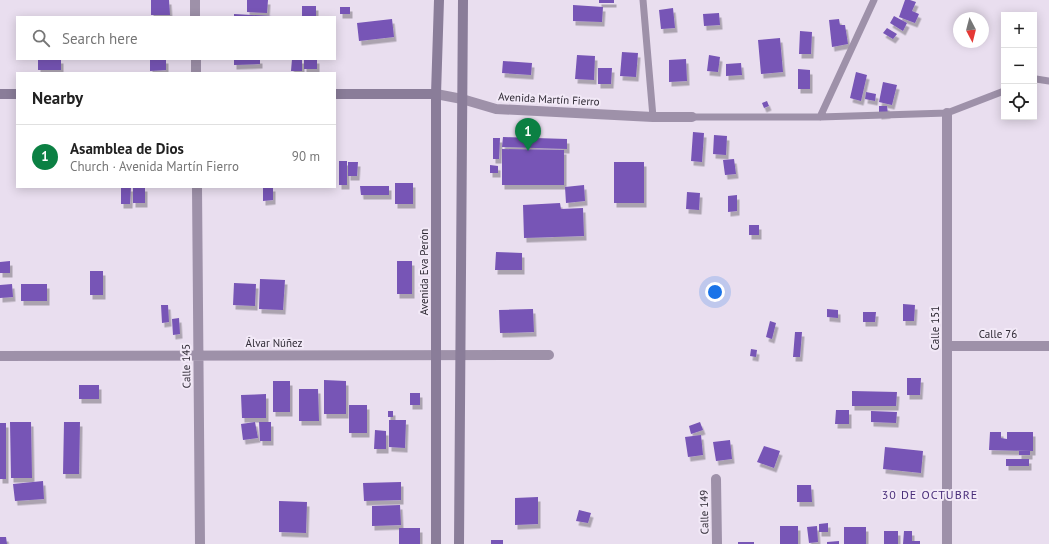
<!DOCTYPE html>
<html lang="en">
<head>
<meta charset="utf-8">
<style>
  body { margin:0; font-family:"PT Sans",sans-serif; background:#f2f2f2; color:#222 }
  .controls { position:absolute; right:12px; top:12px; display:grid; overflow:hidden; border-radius:0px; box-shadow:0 2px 10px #0003 }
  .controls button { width:36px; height:36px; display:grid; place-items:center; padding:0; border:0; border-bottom:1px solid #e0e0e0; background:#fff; color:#222; font:20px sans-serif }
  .compass { position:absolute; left:953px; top:12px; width:36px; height:36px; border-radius:50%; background:#fff; box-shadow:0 2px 10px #0003; rotate:173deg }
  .you { position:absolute; left:715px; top:292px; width:14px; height:14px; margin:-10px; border:3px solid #fff; border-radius:50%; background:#1a73e8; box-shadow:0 0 0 6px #1a73e833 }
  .badge { display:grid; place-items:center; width:26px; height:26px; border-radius:50%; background:#0b8043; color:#fff; font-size:13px; font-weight:700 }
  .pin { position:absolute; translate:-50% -33px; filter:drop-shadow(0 1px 2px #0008) }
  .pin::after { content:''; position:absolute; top:21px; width:14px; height:12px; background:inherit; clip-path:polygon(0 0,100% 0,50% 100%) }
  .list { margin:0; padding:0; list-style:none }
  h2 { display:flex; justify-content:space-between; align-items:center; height:52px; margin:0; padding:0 16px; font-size:17px }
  h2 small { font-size:13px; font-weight:400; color:#767676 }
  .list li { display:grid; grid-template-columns:26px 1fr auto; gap:12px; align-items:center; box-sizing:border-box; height:64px; padding:0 16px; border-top:1px solid #e0e0e0 }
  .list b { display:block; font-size:15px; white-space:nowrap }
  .list p { margin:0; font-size:13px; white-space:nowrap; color:#767676 }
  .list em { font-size:13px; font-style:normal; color:#767676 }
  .icon { flex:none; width:22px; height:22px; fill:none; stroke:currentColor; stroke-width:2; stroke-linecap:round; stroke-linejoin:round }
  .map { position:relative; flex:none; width:1049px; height:544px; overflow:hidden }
  .search { position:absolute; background:#fff; box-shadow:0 2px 10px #0003; left:16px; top:16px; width:320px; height:44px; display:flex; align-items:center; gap:10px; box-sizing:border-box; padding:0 14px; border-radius:0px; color:#767676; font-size:15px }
  .panel { position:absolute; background:#fff; box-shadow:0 2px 10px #0003; left:16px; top:72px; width:320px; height:116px; border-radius:0px }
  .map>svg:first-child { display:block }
</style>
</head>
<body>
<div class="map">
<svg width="1049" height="544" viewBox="0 0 1049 544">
  <defs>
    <filter id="shadow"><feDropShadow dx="2.5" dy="4.5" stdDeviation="0" flood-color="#0004"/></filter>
  </defs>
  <rect width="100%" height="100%" fill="#e9deef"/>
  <path fill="#7754b6" filter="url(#shadow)" d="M151,0H169L170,15H151Z
    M247,0H268L267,13L247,12Z
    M599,0H614V3H599Z
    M905,0H910L916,2L912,11L919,14L915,23L899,17Z
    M573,5L603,7L602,22L573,21Z
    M302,6H316V17H302Z
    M340,7H350V14H340Z
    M673,8L675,28L661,29L659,10Z
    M719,13L720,25L704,26L703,14Z
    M234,14L272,16V17H234Z
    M894,16L907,23L903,31L890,23Z
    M392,19L394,37L359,41L357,23Z
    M839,19L840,25H845L848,44L832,47L829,20Z
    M887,28L897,34L893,39L883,33Z
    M800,31L812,32L811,54H799Z
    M780,38L783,72L761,74L758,40Z
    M622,52L638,53L636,77L620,76Z
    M577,55L595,56L594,80L575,79Z
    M709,55L720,57L718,72L707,71Z
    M38,59H61V70H38Z
    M150,59H166V70L150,71Z
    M234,59H260V64L234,65Z
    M292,59H302V71H291Z
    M304,59H317V69H304Z
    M686,59L687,81L669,82V60Z
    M503,61L532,63L531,75L502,73Z
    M741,63L742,75L726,76V64Z
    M598,68H612L611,84H598Z
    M798,69L810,70V89H798Z
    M856,72L867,75L861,101L850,98Z
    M883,82L897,85L892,105L879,102Z
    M866,92L876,94L875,101L865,99Z
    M767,101L769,106L764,108L762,103Z
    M879,106H887L888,114L879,115Z
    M693,132L704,133L702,162L691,161Z
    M714,135L727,136L726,155L713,154Z
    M503,137L567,139V149L502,147Z
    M493,138H500L499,159H493Z
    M502,149L564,150V185H502Z
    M734,159L736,174L725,175L723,160Z
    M339,161H347V185H339Z
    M348,162H358L357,176H348Z
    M614,162H644V203H614Z
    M490,165L498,166V173H490Z
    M395,183H413V204H395Z
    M584,185L585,201L566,203L565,187Z
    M360,186H389V195H361Z
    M121,187H131L130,204H121Z
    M133,187H145V203H133Z
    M263,187H273V200L263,201Z
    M687,192L700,193L699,210L686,209Z
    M737,195V211L728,212V196Z
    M560,203L561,209L583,208L584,236L524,238L523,205Z
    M749,225H759V235H749Z
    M496,252L522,253V270H495Z
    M10,261V273H0V262Z
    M397,261H412V294H397Z
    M90,271H103V295H90Z
    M260,279L285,280L283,310L259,309Z
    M234,283L256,284L255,306L233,305Z
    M12,284L13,297L0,298V285Z
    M21,284H47V301H21Z
    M903,304L915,305L914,321H903Z
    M161,305H168L169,322L162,323Z
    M533,309L534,332L500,333L499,310Z
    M827,309L838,310V318L827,317Z
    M863,312H876L875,322H863Z
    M179,318L180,334L173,335L172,319Z
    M770,321L776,323L772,339L766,337Z
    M795,332H802L800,357H793Z
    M751,349L757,350L756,357L750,356Z
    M907,378H921L920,395H907Z
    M324,380L346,381V414H324Z
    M273,381H290V412H273Z
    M79,385H99V399H79Z
    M299,389H318L319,421H299Z
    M852,391L897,392L896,406H852Z
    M410,393H420V405H410Z
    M266,394V418H242L241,395Z
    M349,405H367V433H349Z
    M836,410H849V424H835Z
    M388,411H393V417H388Z
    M871,411L897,412L896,423L871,422Z
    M389,420H406L405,448L389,447Z
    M10,422H31L32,478H11Z
    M64,422H80L79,474H63Z
    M255,422L258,438L243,440L241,424Z
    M259,422H271V441H260Z
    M700,422L703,430L691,434L689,426Z
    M0,423H6V479H0Z
    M375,430L386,431V449H374Z
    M990,432H1001V438L1007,439V432H1033V451L989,450Z
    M701,435L703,455L688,457L685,437Z
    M730,440L732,459L716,461L713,442Z
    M764,446L780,451L774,468L757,462Z
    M885,447L923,451L921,473L883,469Z
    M1019,451H1030V455H1019Z
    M1006,459H1029V466H1006Z
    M43,481L44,499L15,501L13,484Z
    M401,482V500L364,501L363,483Z
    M797,485H811L812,502H797Z
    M538,497V524L515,525V498Z
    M279,501L307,502L306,533L279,532Z
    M400,505L401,525L372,526V506Z
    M579,510L591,513L588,523L576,521Z
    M828,523V532H819V524Z
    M780,526H798V544H780Z
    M817,526L818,542L809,543L807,527Z
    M844,527H866V544H844Z
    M399,528H420V544H399Z
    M884,531H898V544H884Z
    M904,531H912V541H920V544H903Z
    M0,537H6L7,544H0Z
    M491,540H503V544H491Z
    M839,541V544H827V542Z
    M738,542H754V544H738Z"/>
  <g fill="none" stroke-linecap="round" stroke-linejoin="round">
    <path stroke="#9e91a9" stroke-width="7" d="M643,0L653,117
      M1034,80L1036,79L1049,81
      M692,117H820L947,113L1004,91
      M820,117L874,0"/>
    <path stroke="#9e91a9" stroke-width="10" d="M195,0V17
      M196,59V73
      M436,94L462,99L496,109L653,117H692
      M947,113V544
      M197,187L200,544
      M947,346H1049
      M0,356L549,355
      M716,479L717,544"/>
    <path stroke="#8a7d99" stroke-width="10" d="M0,94H17
      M335,94H436
      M436,544V94L439,0
      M459,544L463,0"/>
  </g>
  <g text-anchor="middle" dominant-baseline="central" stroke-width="4" stroke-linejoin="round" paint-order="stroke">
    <g font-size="11" fill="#2e2934" stroke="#f2e9f7">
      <text transform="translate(549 99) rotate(3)">Avenida Martín Fierro</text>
      <text transform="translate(424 272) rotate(-90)">Avenida Eva Perón</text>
      <text transform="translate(935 328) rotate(-90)">Calle 151</text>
      <text x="998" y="334">Calle 76</text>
      <text x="274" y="343">Álvar Núñez</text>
      <text transform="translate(186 366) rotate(-91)">Calle 145</text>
      <text transform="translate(704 512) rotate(-91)">Calle 149</text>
    </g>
    <g font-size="12" letter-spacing="1" fill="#482d79" stroke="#f2e9f7">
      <text x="930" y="494">30 DE OCTUBRE</text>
    </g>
  </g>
</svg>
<div class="controls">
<button>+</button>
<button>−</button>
<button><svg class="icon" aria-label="locate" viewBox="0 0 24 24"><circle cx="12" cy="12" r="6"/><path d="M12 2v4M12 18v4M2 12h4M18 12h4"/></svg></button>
</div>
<svg class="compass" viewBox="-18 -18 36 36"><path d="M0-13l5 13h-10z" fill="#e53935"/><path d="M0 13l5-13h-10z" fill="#767676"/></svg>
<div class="you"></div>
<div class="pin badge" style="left:528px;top:151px">1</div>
<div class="search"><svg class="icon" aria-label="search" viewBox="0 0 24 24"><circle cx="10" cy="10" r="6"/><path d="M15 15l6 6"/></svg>Search here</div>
<section class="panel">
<h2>Nearby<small></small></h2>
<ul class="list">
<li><span class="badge">1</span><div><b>Asamblea de Dios</b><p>Church · Avenida Martín Fierro</p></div><em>90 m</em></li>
</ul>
</section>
</div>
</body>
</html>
